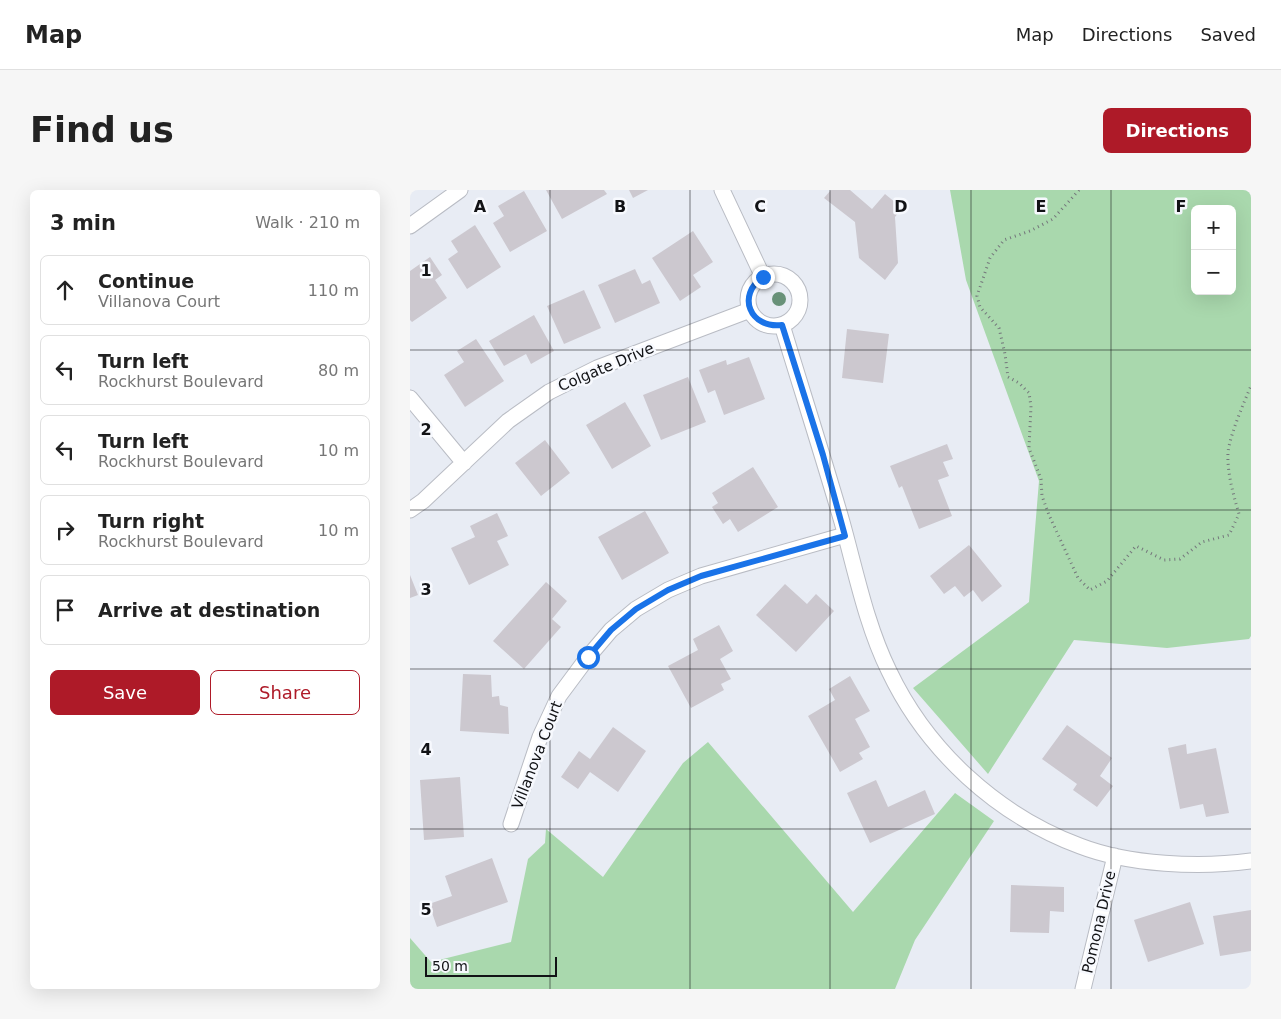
<!DOCTYPE html>
<html lang="en">
<head>
<meta charset="utf-8">
<style>
  body { margin:0; font-family:"DejaVu Sans",sans-serif; background:#f6f6f6; color:#222 }
  .controls { position:absolute; right:15px; top:15px; display:grid; overflow:hidden; border-radius:8px; box-shadow:0 5px 20px #0002 }
  .controls button { width:45px; height:45px; display:grid; place-items:center; padding:0; border:0; border-bottom:1px solid #e0e0e0; background:#fff; color:#222; font:25px sans-serif }
  .scale { position:absolute; left:15px; bottom:12px; width:132px; box-sizing:border-box; padding-left:5px; border:2px solid #121316; border-top:0; font-size:14px; line-height:18px; white-space:nowrap; color:#121316; -webkit-text-stroke:4px #f7f9fe; paint-order:stroke }
  .stop { position:absolute; width:15px; height:15px; margin:-11px; border:4px solid #1a73e8; border-radius:50%; background:#fff }
  .stop.end { background:#1a73e8; border-color:#fff; box-shadow:0 1px 5px #0008 }
  .list { margin:0; padding:0; list-style:none }
  h2 { display:flex; justify-content:space-between; align-items:center; height:65px; margin:0; padding:0 20px; font-size:21px }
  h2 small { font-size:16px; font-weight:400; color:#767676 }
  .list li { display:grid; grid-template-columns:32px 1fr auto; gap:15px; align-items:center; box-sizing:border-box; height:70px; margin:0 10px 10px; padding:0 10px; border:1px solid #e0e0e0; border-radius:8px }
  .list b { display:block; font-size:19px; white-space:nowrap }
  .list p { margin:0; font-size:16px; white-space:nowrap; color:#767676 }
  .list em { font-size:16px; font-style:normal; color:#767676 }
  .actions { display:flex; gap:10px; padding:15px 20px }
  .actions a { flex:1; padding:11px 0; border:1px solid #ae1a28; border-radius:8px; text-align:center; font-size:18px; color:#ae1a28 }
  .actions .main { background:#ae1a28; color:#fff }
  .icon { flex:none; width:28px; height:28px; fill:none; stroke:currentColor; stroke-width:2; stroke-linecap:round; stroke-linejoin:round }
  .map { position:relative; flex:none; width:841px; height:799px; overflow:hidden; border-radius:8px }
  header { display:flex; align-items:center; gap:30px; box-sizing:border-box; height:70px; padding:0 25px; background:#fff; border-bottom:1px solid #e0e0e0 }
  header strong { font-size:24px }
  nav { display:flex; gap:28px; margin-inline-start:auto; font-size:18px }
  .intro { display:flex; align-items:center; justify-content:space-between; box-sizing:border-box; height:120px; padding:0 30px }
  h1 { margin:0; font-size:35px }
  .button { padding:12px 22px; border-radius:8px; background:#ae1a28; color:#fff; font-size:18px; font-weight:700 }
  main { display:flex; gap:30px; padding:0 30px }
  aside { flex:1; background:#fff; border-radius:8px; box-shadow:0 5px 20px #0002 }
  .map>svg:first-child { display:block }
</style>
</head>
<body>
<header>
<strong>Map</strong>
<nav><a>Map</a><a>Directions</a><a>Saved</a></nav>
</header>
<div class="intro"><h1>Find us</h1><a class="button">Directions</a></div>
<main>
<aside>
<h2>3 min<small>Walk · 210 m</small></h2>
<ul class="list">
<li><svg class="icon" aria-label="ahead" viewBox="0 0 24 24"><path d="M12 20V5M6 11l6-6 6 6"/></svg><div><b>Continue</b><p>Villanova Court</p></div><em>110 m</em></li>
<li><svg class="icon" aria-label="left" viewBox="0 0 24 24"><path d="M17 20v-9H6M10 6l-5 5 5 5"/></svg><div><b>Turn left</b><p>Rockhurst Boulevard</p></div><em>80 m</em></li>
<li><svg class="icon" aria-label="left" viewBox="0 0 24 24"><path d="M17 20v-9H6M10 6l-5 5 5 5"/></svg><div><b>Turn left</b><p>Rockhurst Boulevard</p></div><em>10 m</em></li>
<li><svg class="icon" aria-label="right" viewBox="0 0 24 24"><path d="M7 20v-9h11M14 6l5 5-5 5"/></svg><div><b>Turn right</b><p>Rockhurst Boulevard</p></div><em>10 m</em></li>
<li><svg class="icon" aria-label="arrive" viewBox="0 0 24 24"><path d="M6 21V4h12l-3 4 3 4H6"/></svg><div><b>Arrive at destination</b></div></li>
</ul>
<div class="actions"><a class="main">Save</a><a>Share</a></div>
</aside>
<div class="map">
<svg width="841" height="799" viewBox="0 0 841 799">
  <rect width="100%" height="100%" fill="#e8ecf4"/>
  <path fill="#a9d8ad" fill-rule="evenodd" d="M540,0H841V446L839,449L757,458L664,450L578,584L503,498L619,412L629,291L556,90ZM785,19H822V101H785Z
    M298,552L443,722L545,603L584,631L505,750L485,799H0V748L21,772L101,752L118,669L135,653L136,639L193,687L273,573Z"/>
  <path fill="#ccc8cf" d="M136,0H194L197,4L152,29Z
    M219,0H238L223,8Z
    M421,0H440L462,19L475,4L492,18L485,27L488,73L475,90L449,68L445,32L414,8Z
    M114,1L137,41L100,62L83,33L94,26L88,16Z
    M65,35L91,77L57,99L38,69L48,62L41,51Z
    M283,41L303,72L283,85L291,97L270,111L242,68Z
    M20,67L32,85L25,90L37,108L2,132L0,130V81Z
    M225,79L232,94L240,90L250,113L205,133L188,95Z
    M174,100L191,138L154,154L137,116Z
    M124,125L144,161L121,174L116,164L94,176L79,151Z
    M437,139L479,144L473,193L432,188Z
    M66,149L94,191L55,217L34,185L54,172L47,161Z
    M339,167L355,209L314,225L305,200L298,203L289,180L316,170L317,175Z
    M278,187L296,232L251,250L233,205Z
    M215,212L241,256L202,279L176,235Z
    M135,250L160,283L131,306L105,273Z
    M537,254L543,269L533,272L539,286L528,290L542,326L509,339L492,296L489,298L480,276Z
    M343,277L368,317L328,342L320,329L313,334L302,317L308,313L302,303Z
    M235,321L259,363L212,390L188,347Z
    M87,323L98,346L87,351L99,375L59,395L41,358L65,347L60,336Z
    M559,355L592,396L572,412L563,400L554,407L545,396L534,404L520,386Z
    M0,385L8,405L0,408Z
    M136,392L157,411L142,429L151,437L114,479L83,451Z
    M375,394L397,414L406,404L424,421L386,462L346,425Z
    M309,435L323,461L310,469L321,489L311,494L314,500L281,518L258,476L288,460L283,449Z
    M53,484L81,485L82,507L89,506L90,515L98,517L99,544L50,541Z
    M440,486L460,521L445,529L460,557L449,563L453,569L430,582L398,526L425,510L419,499Z
    M657,535L702,568L690,586L703,596L687,617L663,600L667,594L632,569Z
    M203,537L236,561L208,602L180,582L168,599L151,587L169,561L180,569Z
    M776,554L777,564L806,558L819,623L796,627L793,614L770,619L758,558Z
    M50,587L54,647L14,650L10,590Z
    M466,590L478,617L515,600L525,624L460,653L437,603Z
    M82,668L98,712L27,737L19,714L42,706L35,686Z
    M601,695L654,697V722L640,721L639,743L600,742Z
    M780,712L794,754L738,772L724,730Z
    M841,720V761L810,766L803,726Z"/>
  <g fill="none" stroke-linecap="round" stroke-linejoin="round">
    <defs>
      <path id="street" d="M312,0L353,87
        M0,36L50,0
        M338 110a26 26 0 1 1 52 0a26 26 0 1 1-52 0Z
        M372,135C392,201 413,266 432,332C446,382 456,434 479,481C517,561 587,625 670,656C719,675 790,678 841,671
        M0,208L54,273
        M0,320L13,311L98,231L139,202L187,178L340,120
        M101,634L130,547L149,506L178,467L201,440L226,419L258,400L291,386L435,345
        M673,799L705,666"/>
    </defs>
    <use href="#street" stroke="#b9bcc4" stroke-width="17"/>
    <path stroke="#74767b" stroke-width="3" stroke-dasharray="1 4" stroke-linecap="butt" d="M669,0L643,29L620,41L594,50L580,68L567,106L570,117L589,138L595,164L598,187L609,193L619,203L621,216L619,258L631,289L632,306L639,325L668,388L680,400L697,391L726,356L754,370L770,369L792,352L819,345L829,324C823,303 817,283 818,262C820,245 834,212 841,196"/>
    <use href="#street" stroke="#fff" stroke-width="15"/>
  </g>
  <circle fill="#689178" cx="369" cy="109" r="7"/>
  <g fill="none" stroke-linecap="round" stroke-linejoin="round">
    <path stroke="#1a73e8" stroke-width="6" d="M178,467L201,440L226,419L258,400L291,386L435,346L413,265L372,135C340,139 326,105 353,87"/>
  </g>
  <path fill="none" stroke="#121316" stroke-width="1" stroke-opacity="0.55" d="M140,0V799M280,0V799M420,0V799M561,0V799M701,0V799M0,160H841M0,320H841M0,479H841M0,639H841"/>
  <g text-anchor="middle" dominant-baseline="central" stroke-width="5" stroke-linejoin="round" paint-order="stroke">
    <g font-size="15" fill="#121316" stroke="#f7f9fe">
      <text transform="translate(196 177) rotate(-23)">Colgate Drive</text>
      <text transform="translate(127 565) rotate(-69)">Villanova Court</text>
      <text transform="translate(689 732) rotate(-77)">Pomona Drive</text>
    </g>
  </g>
  <g font-size="16" text-anchor="middle" font-weight="bold" fill="#121316" stroke="#f7f9fe" stroke-width="5" stroke-linejoin="round" paint-order="stroke">
    <text x="70" y="22">A</text>
    <text x="210" y="22">B</text>
    <text x="350" y="22">C</text>
    <text x="491" y="22">D</text>
    <text x="631" y="22">E</text>
    <text x="771" y="22">F</text>
    <text x="16" y="86">1</text>
    <text x="16" y="245">2</text>
    <text x="16" y="405">3</text>
    <text x="16" y="565">4</text>
    <text x="16" y="725">5</text>
  </g>
</svg>
<div class="controls">
<button>+</button>
<button>−</button>
</div>
<div class="scale">50 m</div>
<div class="stop" style="left:178px;top:467px"></div>
<div class="stop end" style="left:353px;top:87px"></div>
</div>
</main>
</body>
</html>
